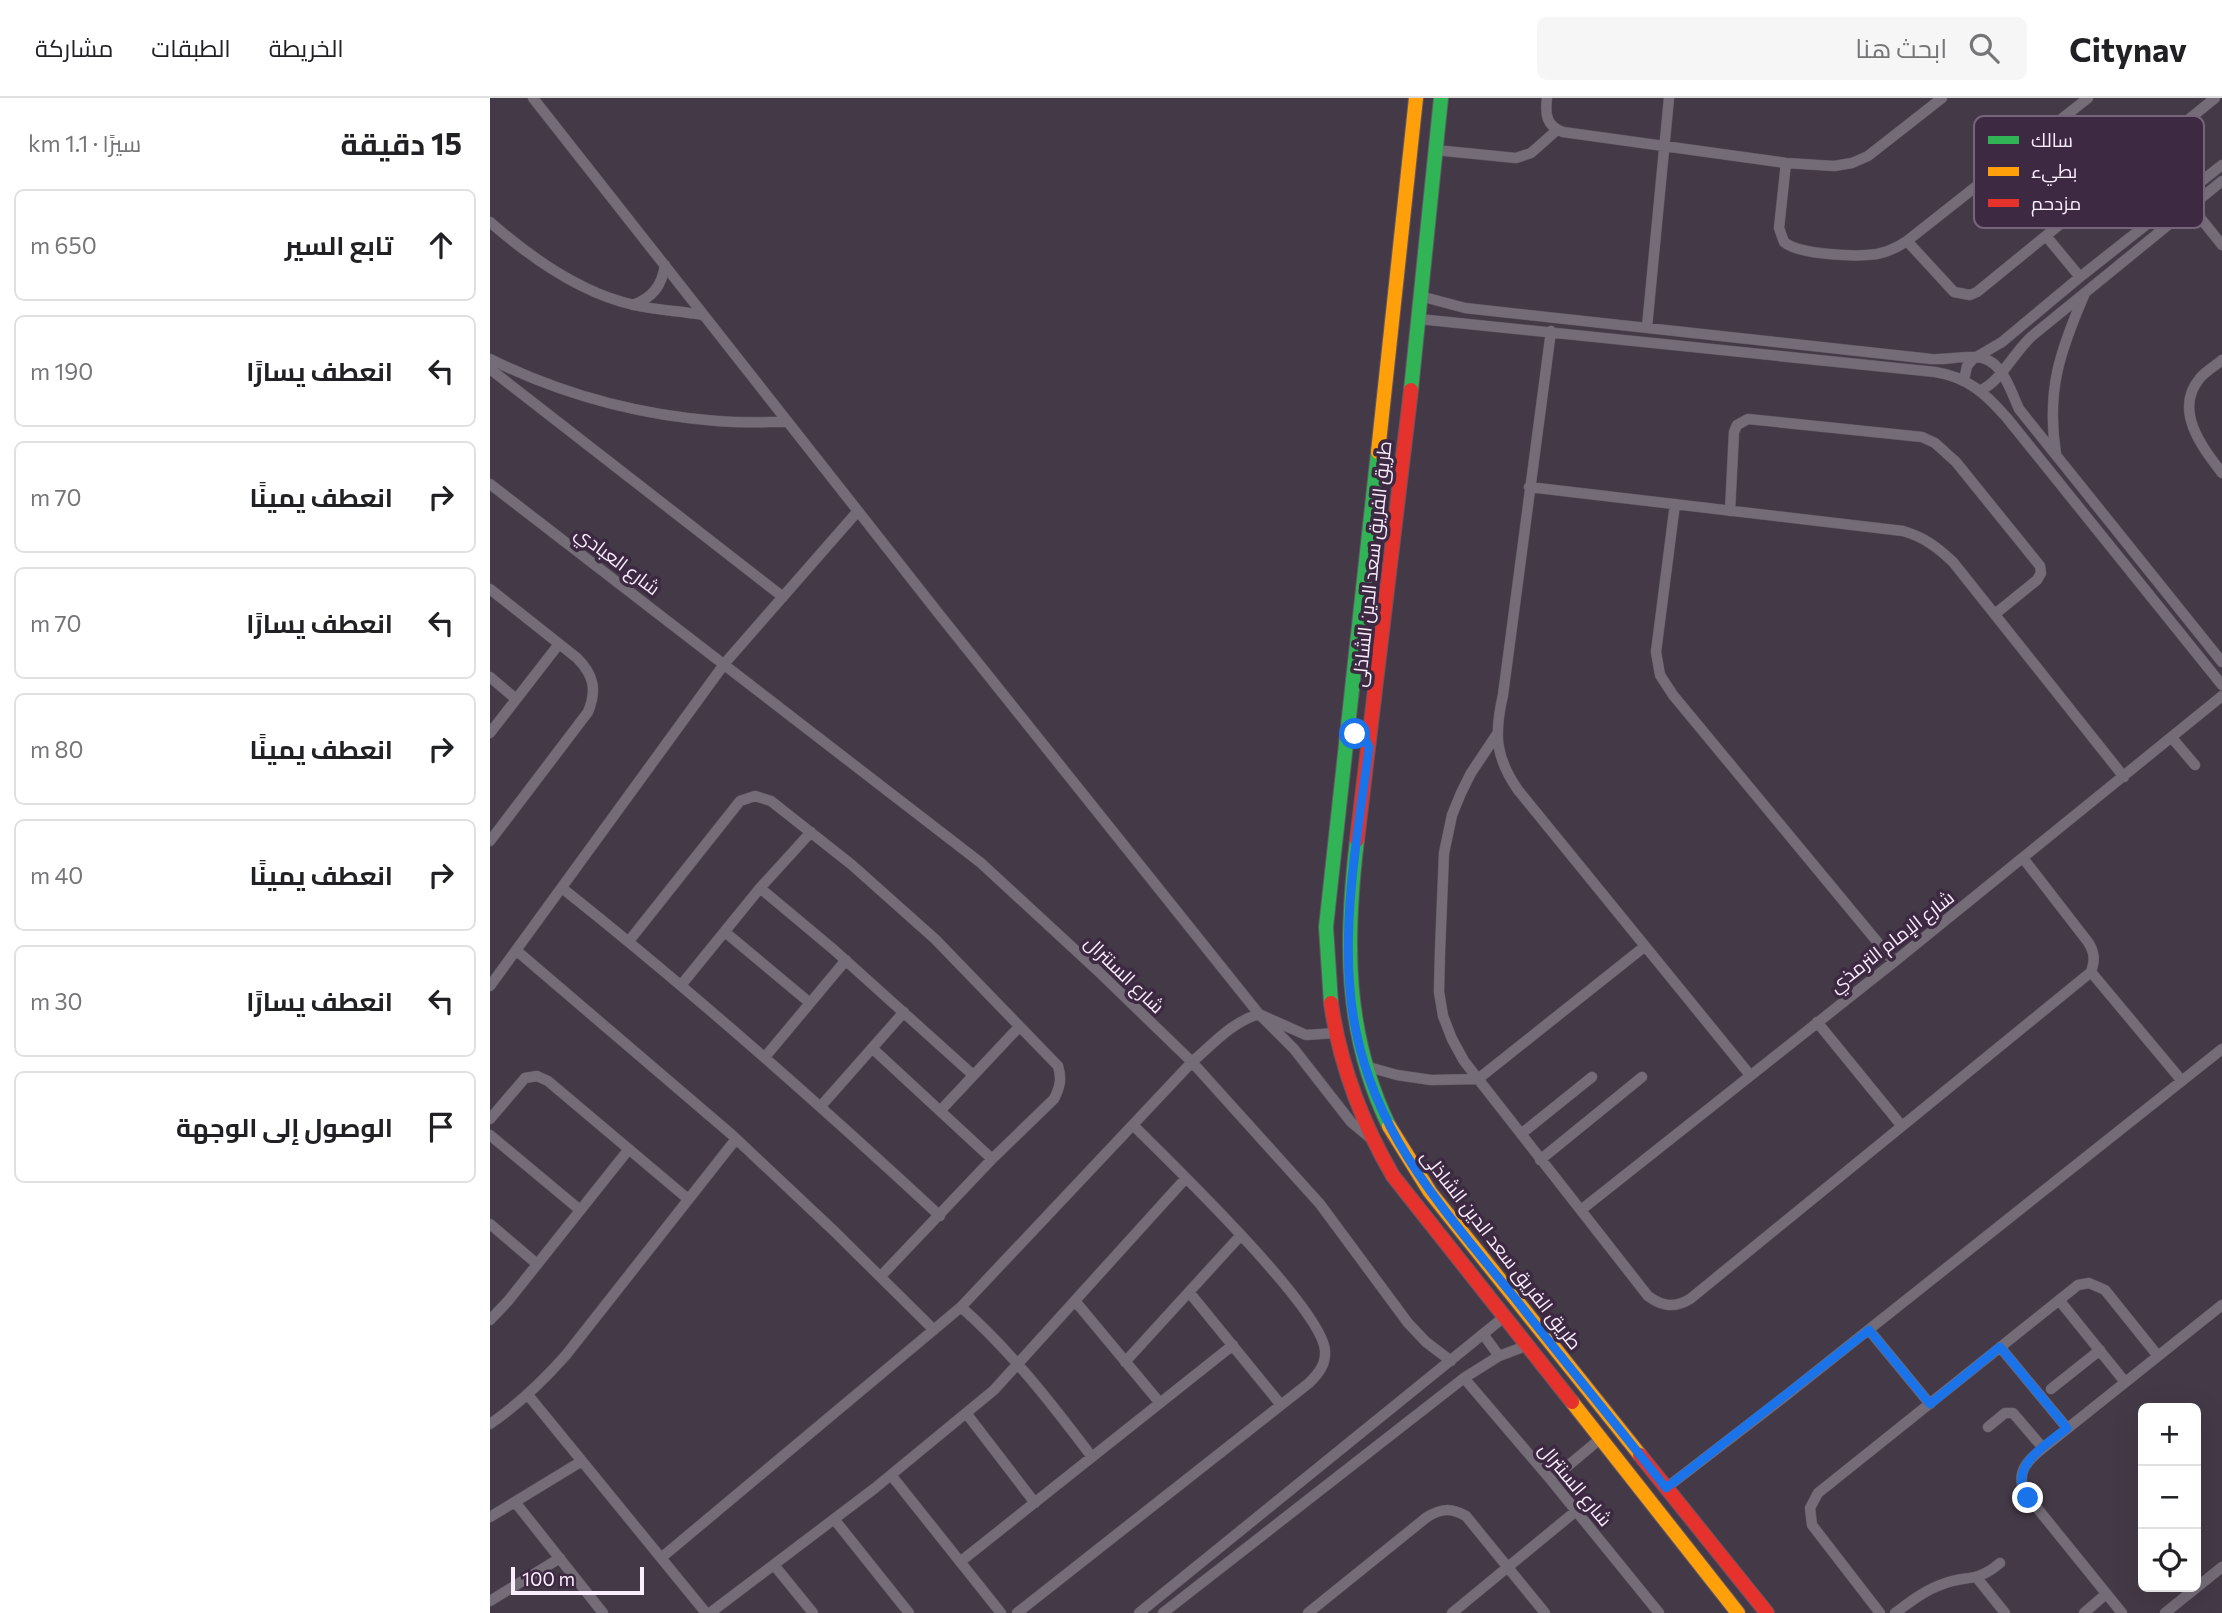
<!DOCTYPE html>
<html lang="ar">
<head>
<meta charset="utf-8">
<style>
  body { margin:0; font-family:Commissioner,Cairo,sans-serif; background:#f6f6f6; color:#202124; direction:rtl }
  .controls { position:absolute; right:21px; bottom:21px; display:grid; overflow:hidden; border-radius:10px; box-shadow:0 7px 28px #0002 }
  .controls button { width:63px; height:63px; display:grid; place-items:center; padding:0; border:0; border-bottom:2px solid #e0e0e0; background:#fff; color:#202124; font:35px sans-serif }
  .scale { position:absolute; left:21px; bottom:18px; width:133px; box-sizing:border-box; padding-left:7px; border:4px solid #faedfe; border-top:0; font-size:19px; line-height:24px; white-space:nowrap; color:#faedfe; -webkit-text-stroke:5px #3d2a42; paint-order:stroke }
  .stop { position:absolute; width:21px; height:21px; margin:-16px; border:5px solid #1a73e8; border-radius:50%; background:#fff }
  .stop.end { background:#1a73e8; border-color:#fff; box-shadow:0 2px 7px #0008 }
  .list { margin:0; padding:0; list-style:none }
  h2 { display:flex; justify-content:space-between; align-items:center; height:91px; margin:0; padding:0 28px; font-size:30px }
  h2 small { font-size:23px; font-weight:400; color:#757577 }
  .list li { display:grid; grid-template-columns:46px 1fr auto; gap:21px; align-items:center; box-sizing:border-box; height:112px; margin:0 14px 14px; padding:0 14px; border:2px solid #e0e0e0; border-radius:10px }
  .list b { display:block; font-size:26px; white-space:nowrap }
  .list em { font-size:23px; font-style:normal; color:#757577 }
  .icon { flex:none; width:38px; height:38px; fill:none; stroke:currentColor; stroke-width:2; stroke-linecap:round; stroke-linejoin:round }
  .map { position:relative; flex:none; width:1732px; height:1515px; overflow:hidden; direction:ltr }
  header { display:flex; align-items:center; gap:42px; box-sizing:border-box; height:98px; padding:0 35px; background:#fff; border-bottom:2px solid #e0e0e0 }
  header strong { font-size:33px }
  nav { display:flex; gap:38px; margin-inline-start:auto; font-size:24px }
  .search { width:490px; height:63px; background:#f6f6f6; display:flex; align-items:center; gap:18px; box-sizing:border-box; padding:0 24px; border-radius:10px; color:#757577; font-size:26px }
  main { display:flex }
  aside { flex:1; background:#fff }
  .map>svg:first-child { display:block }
</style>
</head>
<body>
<header>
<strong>Citynav</strong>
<div class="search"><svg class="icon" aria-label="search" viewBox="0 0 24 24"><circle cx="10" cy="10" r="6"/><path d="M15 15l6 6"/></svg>ابحث هنا</div>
<nav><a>الخريطة</a><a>الطبقات</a><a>مشاركة</a></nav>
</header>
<main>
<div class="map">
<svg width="1732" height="1515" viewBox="0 0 1732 1515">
  <rect width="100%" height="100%" fill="#443a47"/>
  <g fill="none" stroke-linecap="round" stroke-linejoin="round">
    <defs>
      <path id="street" d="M43,0L449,516L769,916L804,951L861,1024L879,1039
        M1057,0C1055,16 1056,28 1073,34L1296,65L1344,68L1362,65L1378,58L1452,0
        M945,52L1026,60L1041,55L1067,32
        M1296,65L1289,130L1294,144C1309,157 1367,159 1387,156C1398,154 1408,149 1417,143L1598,0
        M1700,107L1732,147
        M0,124C41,160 90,195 144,207C166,212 190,213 213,217
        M1556,138L1590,179
        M1417,143L1464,194L1480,197L1487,194L1725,0
        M930,198L975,210L1441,261C1456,262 1471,258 1485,259C1512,259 1520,292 1529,311L1732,564
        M143,207C162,200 172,188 175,167
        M929,221L1445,274C1478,279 1496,296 1517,320L1732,587
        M1157,229L1179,0
        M1061,233L1013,597C1004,636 1005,659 1028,692L1260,977
        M0,261C71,296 149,317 227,323C251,325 274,324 297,324
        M1732,262C1725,268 1716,273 1710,280C1683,312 1712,349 1732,375
        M0,271L293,499
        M1474,282L1477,268L1483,261L1512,244L1590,179L1732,67
        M1491,292C1511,283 1524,254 1542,238L1732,83
        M1566,356C1556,292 1570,253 1595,195
        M0,386L491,765L608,873L702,964L830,1106L918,1225L936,1244L961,1263
        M1039,389L1413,433C1434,439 1447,449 1463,464L1634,679
        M1185,406L1166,554L1170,577L1183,597L1404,864
        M1240,413L1244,334L1247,327L1258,321L1432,339L1445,345L1466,364L1550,468L1551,475L1547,482L1505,516
        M0,491L87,560C104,577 107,592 98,614L0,743
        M0,579L26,601
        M0,635L69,546
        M1007,636L981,675L971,695L962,717L954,755L950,853L949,894L953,918L962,941L974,963L1158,1198C1173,1209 1185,1210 1200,1201L1601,874C1605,862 1605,855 1598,844L1533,760
        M1682,640L1705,667
        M72,790C203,894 327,1004 450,1118
        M270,790L343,851L483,977
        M235,834L320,905
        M139,843L250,703L265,698L281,703L362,767L445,841L568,968C572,981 570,989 564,1001L502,1061L391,1178
        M27,853L241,1036L344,1133L444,1232
        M1601,874L1692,983
        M192,886L270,790L321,734
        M0,888L235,565L368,413
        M1327,924L1411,1027
        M382,950L502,1061
        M275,959L356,862
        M875,968L907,977L941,982L988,981L1154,849
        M331,1008L414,914
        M450,1013L529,929
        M0,1021L35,980L47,978L58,983L198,1101
        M1031,1036L1102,979
        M0,1037L90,1112
        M1050,1062L1152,979
        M1091,1112L1404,864L1732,598
        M0,1126L47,1166
        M699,1194L791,1307
        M1569,1202L1635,1284
        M585,1203L670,1305
        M471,1209C521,1253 562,1306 602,1359
        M0,1222L18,1203L139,1051
        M1379,1232L1440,1306
        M993,1236L1009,1258
        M1510,1249L1577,1330
        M635,1264L751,1137
        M974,1280L1061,1382L1169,1515
        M1561,1291L1610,1252
        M38,1297L216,1515
        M476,1315L545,1405
        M0,1326C29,1306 53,1283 76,1257L246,1041
        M1498,1329L1515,1315H1523L1553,1350
        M401,1377L511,1515
        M1061,1382L1110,1341
        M1176,1390L1294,1299L1732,951
        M25,1404L113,1515
        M0,1419L92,1363
        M344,1421L419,1515
        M171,1460L471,1209L702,964C723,946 742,924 769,916L816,937L846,935
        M470,1464L743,1247
        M284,1467L323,1515
        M1487,1480L1515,1515
        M0,1503L70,1460
        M220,1515L385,1390L504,1292L696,1080
        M527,1515L819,1285C828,1276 836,1267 835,1253C833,1211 679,1063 643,1027
        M649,1515L1014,1219
        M673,1515L974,1280L1009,1258L1036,1248
        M818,1515L937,1419C952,1410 961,1410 976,1418L1055,1515
        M962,1515L1086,1413
        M1390,1515L1322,1427L1320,1410L1328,1395L1588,1187L1599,1185L1615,1192L1668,1258
        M1405,1515C1420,1504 1435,1492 1453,1486C1478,1476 1485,1486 1510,1465
        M1594,1515L1616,1496
        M1632,1515L1535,1395C1525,1374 1538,1362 1553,1350L1732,1207
        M1675,1515L1732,1469"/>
      <path id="fast" d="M921,292L951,0
        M867,742C855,843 854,935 899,1028
        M841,905L836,829L888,354"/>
      <path id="slow" d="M888,354L926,0
        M899,1028L940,1094L1150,1357
        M1082,1304L1248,1515"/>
      <path id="jam" d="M867,742L921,292
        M841,905C850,968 871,1023 903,1078L1082,1304
        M1150,1357L1277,1515"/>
    </defs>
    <use href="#street" stroke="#605764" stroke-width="11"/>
    <use href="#fast" stroke="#605764" stroke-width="16"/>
    <use href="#slow" stroke="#605764" stroke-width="16"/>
    <use href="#jam" stroke="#605764" stroke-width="16"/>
    <use href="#street" stroke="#746c77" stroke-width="10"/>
    <use href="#fast" stroke="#30b455" stroke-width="14"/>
    <use href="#slow" stroke="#ff9f0a" stroke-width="14"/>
    <use href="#jam" stroke="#e5322d" stroke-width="14"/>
  </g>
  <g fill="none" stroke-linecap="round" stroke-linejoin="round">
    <path stroke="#1a73e8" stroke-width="9" d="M865,636L874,638L879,649C869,727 853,813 860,892C871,1022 946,1102 1024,1199C1074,1263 1126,1326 1176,1390L1379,1232L1440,1306L1510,1249L1577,1330C1556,1347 1516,1369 1538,1400"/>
  </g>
  <g text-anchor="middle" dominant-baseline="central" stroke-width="7" stroke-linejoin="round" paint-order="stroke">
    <g font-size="19" fill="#faedfe" stroke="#3d2a42">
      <text transform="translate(128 462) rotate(37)">شارع العبادي</text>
      <text transform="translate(881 466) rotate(-84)">طريق الفريق سعد الدين الشاذلى</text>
      <text transform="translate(1401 843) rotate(-38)">شارع الإمام الترمذي</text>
      <text transform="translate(635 876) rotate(44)">شارع السنترال</text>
      <text transform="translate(1012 1151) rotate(52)">طريق الفريق سعد الدين الشاذلى</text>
      <text transform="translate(1086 1386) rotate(50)">شارع السنترال</text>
    </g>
  </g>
  <rect x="1484" y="18" width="230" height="112" rx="10" fill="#3d2a42" stroke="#76647a" stroke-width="2"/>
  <rect x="1498" y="38" width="31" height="8" fill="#30b455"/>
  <rect x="1498" y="69" width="31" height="9" fill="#ff9f0a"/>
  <rect x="1498" y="101" width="31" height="8" fill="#e5322d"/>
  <g font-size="19" fill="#faedfe">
    <text x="1541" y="49">سالك</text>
    <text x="1541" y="80">بطيء</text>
    <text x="1541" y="112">مزدحم</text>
  </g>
</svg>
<div class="controls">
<button>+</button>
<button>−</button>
<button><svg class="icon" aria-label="locate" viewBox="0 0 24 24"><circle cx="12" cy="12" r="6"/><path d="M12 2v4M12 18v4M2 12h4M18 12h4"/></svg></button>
</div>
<div class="scale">100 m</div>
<div class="stop" style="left:865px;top:636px"></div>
<div class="stop end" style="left:1538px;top:1400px"></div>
</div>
<aside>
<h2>15 دقيقة<small>سيرًا · 1.1 km</small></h2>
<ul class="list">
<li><svg class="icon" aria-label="ahead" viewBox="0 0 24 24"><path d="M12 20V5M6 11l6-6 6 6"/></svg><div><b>تابع السير</b></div><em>650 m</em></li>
<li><svg class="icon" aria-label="left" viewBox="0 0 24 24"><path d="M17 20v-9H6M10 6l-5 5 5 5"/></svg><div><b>انعطف يسارًا</b></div><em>190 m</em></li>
<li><svg class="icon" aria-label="right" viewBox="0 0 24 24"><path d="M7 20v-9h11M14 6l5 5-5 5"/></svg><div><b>انعطف يمينًا</b></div><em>70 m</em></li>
<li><svg class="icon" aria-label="left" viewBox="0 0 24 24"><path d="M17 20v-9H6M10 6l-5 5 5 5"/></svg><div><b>انعطف يسارًا</b></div><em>70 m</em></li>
<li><svg class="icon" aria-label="right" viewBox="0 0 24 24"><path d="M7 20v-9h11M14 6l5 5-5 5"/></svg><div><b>انعطف يمينًا</b></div><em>80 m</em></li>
<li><svg class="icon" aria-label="right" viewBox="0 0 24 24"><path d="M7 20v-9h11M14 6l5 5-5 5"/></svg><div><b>انعطف يمينًا</b></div><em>40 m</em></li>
<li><svg class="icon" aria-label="left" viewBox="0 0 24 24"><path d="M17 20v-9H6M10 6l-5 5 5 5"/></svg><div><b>انعطف يسارًا</b></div><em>30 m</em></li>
<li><svg class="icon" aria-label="arrive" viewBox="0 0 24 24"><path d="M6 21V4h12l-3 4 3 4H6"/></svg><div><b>الوصول إلى الوجهة</b></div></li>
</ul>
</aside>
</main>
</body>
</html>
